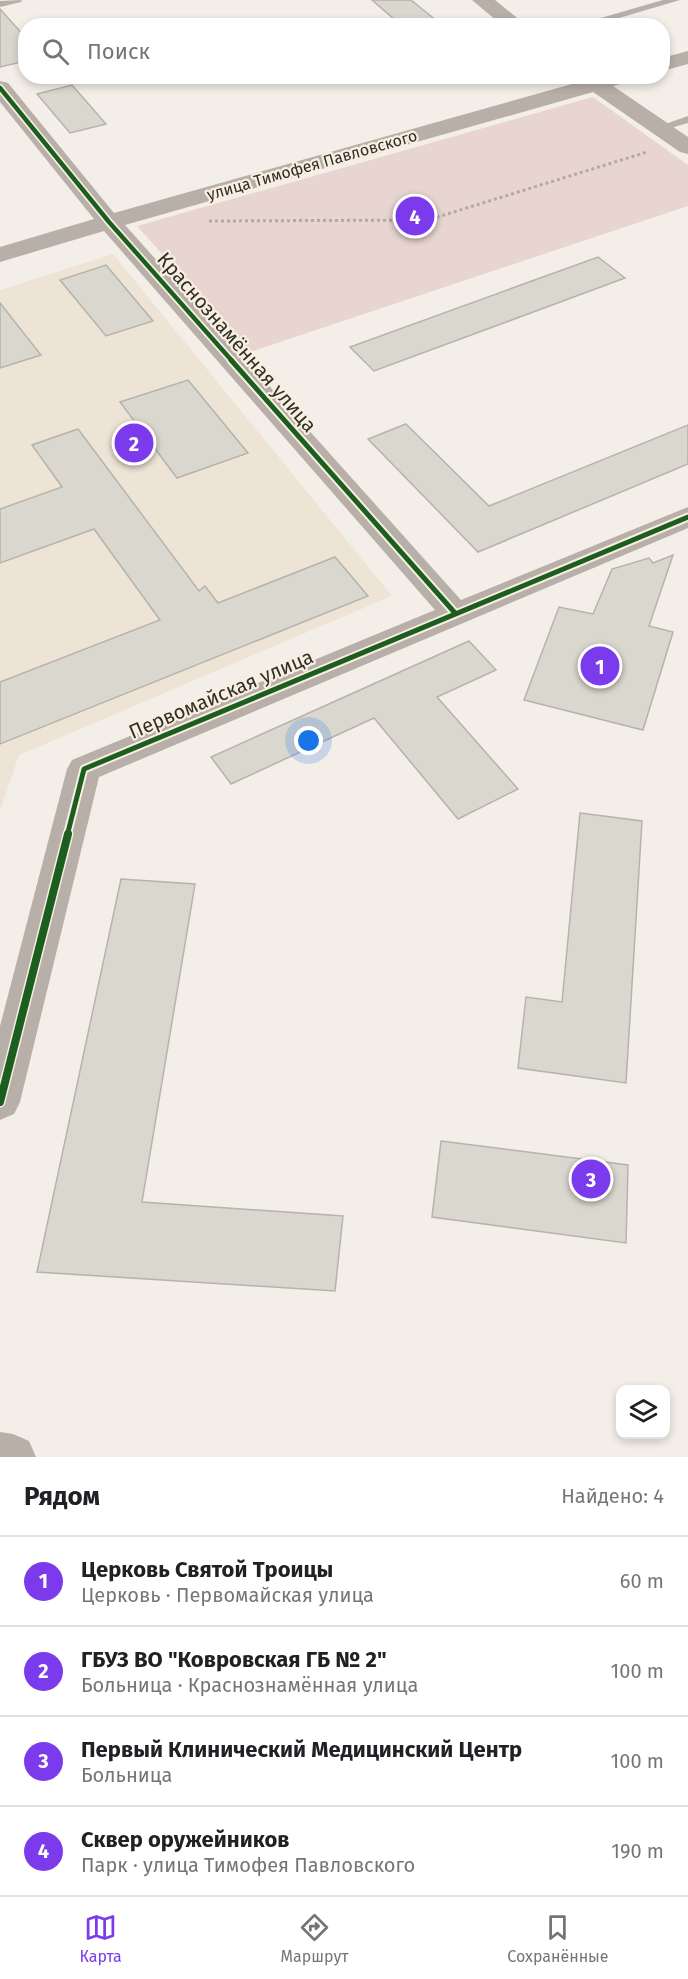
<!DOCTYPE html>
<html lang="ru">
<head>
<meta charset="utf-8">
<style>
  body { margin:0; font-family:"Fira Sans",sans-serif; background:#f6f6f6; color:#202124 }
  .controls { position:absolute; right:18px; bottom:18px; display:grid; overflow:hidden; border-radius:12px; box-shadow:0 3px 9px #0003 }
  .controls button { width:54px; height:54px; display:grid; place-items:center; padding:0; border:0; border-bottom:2px solid #e0e0e0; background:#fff; color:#202124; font:30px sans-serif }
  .you { position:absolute; left:309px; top:741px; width:21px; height:21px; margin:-15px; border:4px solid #fff; border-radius:50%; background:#1a73e8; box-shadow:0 0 0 9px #1a73e833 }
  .badge { display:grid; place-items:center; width:39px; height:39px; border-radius:50%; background:#7c3aed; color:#fff; font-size:20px; font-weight:700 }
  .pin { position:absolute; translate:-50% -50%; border:3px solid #fff; box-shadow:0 2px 6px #0006 }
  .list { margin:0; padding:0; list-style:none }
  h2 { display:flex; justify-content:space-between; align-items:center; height:78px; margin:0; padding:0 24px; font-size:26px }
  h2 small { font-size:20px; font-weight:400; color:#757577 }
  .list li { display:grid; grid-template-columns:39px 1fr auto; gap:18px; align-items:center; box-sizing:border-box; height:90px; padding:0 24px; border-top:2px solid #e0e0e0 }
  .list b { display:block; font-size:22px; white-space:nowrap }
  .list p { margin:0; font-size:20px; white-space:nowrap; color:#757577 }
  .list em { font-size:20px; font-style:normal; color:#757577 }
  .icon { flex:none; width:33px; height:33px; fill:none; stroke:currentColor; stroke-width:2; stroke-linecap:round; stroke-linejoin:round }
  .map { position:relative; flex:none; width:688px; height:1457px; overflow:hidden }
  .search { position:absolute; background:#fff; box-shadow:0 3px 9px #0003; left:18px; right:18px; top:18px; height:66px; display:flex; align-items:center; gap:15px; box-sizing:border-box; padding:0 21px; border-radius:24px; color:#757577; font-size:22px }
  .sheet { height:438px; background:#fff }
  nav { display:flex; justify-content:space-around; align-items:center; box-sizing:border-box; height:84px; border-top:2px solid #e0e0e0; background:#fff; font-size:16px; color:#757577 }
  nav a { display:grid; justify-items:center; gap:3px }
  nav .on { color:#7c3aed }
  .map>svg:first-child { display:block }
</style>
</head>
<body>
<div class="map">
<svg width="688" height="1457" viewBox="0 0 688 1457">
  <rect width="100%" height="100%" fill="#f3eee7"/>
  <path fill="#eee4d6" d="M113,254L392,596L19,755L0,811V290Z"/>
  <path fill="#e8d5d1" d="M593,97L688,165V206L250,352L137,226Z"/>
  <path fill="#dad7ce" stroke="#b5b3ad" stroke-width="1.5" d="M372,0H411L443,26H402Z
    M0,9L26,38V61L0,67Z
    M72,85L106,124L70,133L37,94Z
    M598,257L625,278L374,371L350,347Z
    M106,265L153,321L106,336L60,280Z
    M0,303L41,355L0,368Z
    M188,380L248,453L177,478L120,402Z
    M406,424L489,506L688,425V464L478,552L368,439Z
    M78,429L199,591L205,586L218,603L335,557L368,596L0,744V682L160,620L94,529L0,563V509L62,487L32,445Z
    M673,555L649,626L673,632L643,730L524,700L559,607L593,614L612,569L649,558L653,563Z
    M469,641L496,670L437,697L518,789L458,819L374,718L231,784L211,757Z
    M580,813L642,821L626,1083L518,1068L526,997L562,1002Z
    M121,879L195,884L142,1202L343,1216L335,1291L37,1272Z
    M441,1141L628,1165L626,1243L432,1217Z"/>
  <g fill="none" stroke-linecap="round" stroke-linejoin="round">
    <path stroke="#b2aaa5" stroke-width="3" stroke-dasharray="3 3" stroke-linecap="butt" d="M209,221L428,220L647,152"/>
    <path fill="#b9afa9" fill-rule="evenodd" d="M22,0L21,2L0,7V1Z
      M663,0H680L592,26H573Z
      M688,116V123L660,131L654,128Z"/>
    <path fill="#b9afa9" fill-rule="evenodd" d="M472,0H495L527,26H503Z
      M688,51V64L662,71V58Z
      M576,76H634L632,81L613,86L688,137V154L680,152L593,92L125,225L461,600L688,507V528L99,777L20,1102L14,1114L0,1120V1026L67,769L72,760L435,610L104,231L0,262V247L94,219L0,102V81L8,83L114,213L579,82Z"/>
    <path fill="#b9afa9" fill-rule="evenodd" d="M0,1432L13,1434L29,1441L36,1457H0Z"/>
    <defs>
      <path id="cycleway-far2" d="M0,88L109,222L233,362"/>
      <path id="cycleway-far1" d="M231,360L455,613
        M67,836L84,769L688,517"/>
      <path id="cycleway" d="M0,1102L68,834"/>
    </defs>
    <use href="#cycleway-far2" stroke="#f9efe1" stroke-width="8"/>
    <use href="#cycleway-far1" stroke="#f9efe1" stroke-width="9"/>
    <use href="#cycleway" stroke="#f9efe1" stroke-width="11"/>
    <use href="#cycleway-far2" stroke="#1b5e20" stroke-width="4.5"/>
    <use href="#cycleway-far1" stroke="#1b5e20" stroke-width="5"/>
    <use href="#cycleway" stroke="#1b5e20" stroke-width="8"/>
  </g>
  <g text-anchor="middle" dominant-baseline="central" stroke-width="4.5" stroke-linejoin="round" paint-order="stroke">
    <g font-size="16" fill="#322e29" stroke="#f9efe1">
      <text transform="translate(312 165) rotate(-16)">улица Тимофея Павловского</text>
    </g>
    <g font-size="20" fill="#322e29" stroke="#f9efe1">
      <text transform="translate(237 342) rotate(49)">Краснознамённая улица</text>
      <text transform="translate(221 694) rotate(-23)">Первомайская улица</text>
    </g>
  </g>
</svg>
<div class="controls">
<button><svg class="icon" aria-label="layers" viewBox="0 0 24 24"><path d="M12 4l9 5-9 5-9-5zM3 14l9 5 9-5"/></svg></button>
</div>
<div class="you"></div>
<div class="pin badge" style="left:600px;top:666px">1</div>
<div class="pin badge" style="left:134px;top:443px">2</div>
<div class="pin badge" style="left:591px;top:1179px">3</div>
<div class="pin badge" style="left:415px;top:216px">4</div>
<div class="search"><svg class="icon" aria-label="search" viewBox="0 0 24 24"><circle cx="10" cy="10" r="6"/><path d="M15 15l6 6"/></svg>Поиск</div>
</div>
<section class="sheet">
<h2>Рядом<small>Найдено: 4</small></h2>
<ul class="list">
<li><span class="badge">1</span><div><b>Церковь Святой Троицы</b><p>Церковь · Первомайская улица</p></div><em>60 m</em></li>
<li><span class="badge">2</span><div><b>ГБУЗ ВО &quot;Ковровская ГБ № 2&quot;</b><p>Больница · Краснознамённая улица</p></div><em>100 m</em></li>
<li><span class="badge">3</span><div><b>Первый Клинический Медицинский Центр</b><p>Больница</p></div><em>100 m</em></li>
<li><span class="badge">4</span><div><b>Сквер оружейников</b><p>Парк · улица Тимофея Павловского</p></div><em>190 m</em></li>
</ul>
</section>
<nav>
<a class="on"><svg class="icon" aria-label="map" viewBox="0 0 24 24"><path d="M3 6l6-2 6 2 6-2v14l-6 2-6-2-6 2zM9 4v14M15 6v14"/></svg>Карта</a>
<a><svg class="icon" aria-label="directions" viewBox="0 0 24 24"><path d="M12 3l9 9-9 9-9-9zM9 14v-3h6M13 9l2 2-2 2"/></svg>Маршрут</a>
<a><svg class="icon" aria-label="saved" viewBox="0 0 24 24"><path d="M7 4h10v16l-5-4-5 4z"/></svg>Сохранённые</a>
</nav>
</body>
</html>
